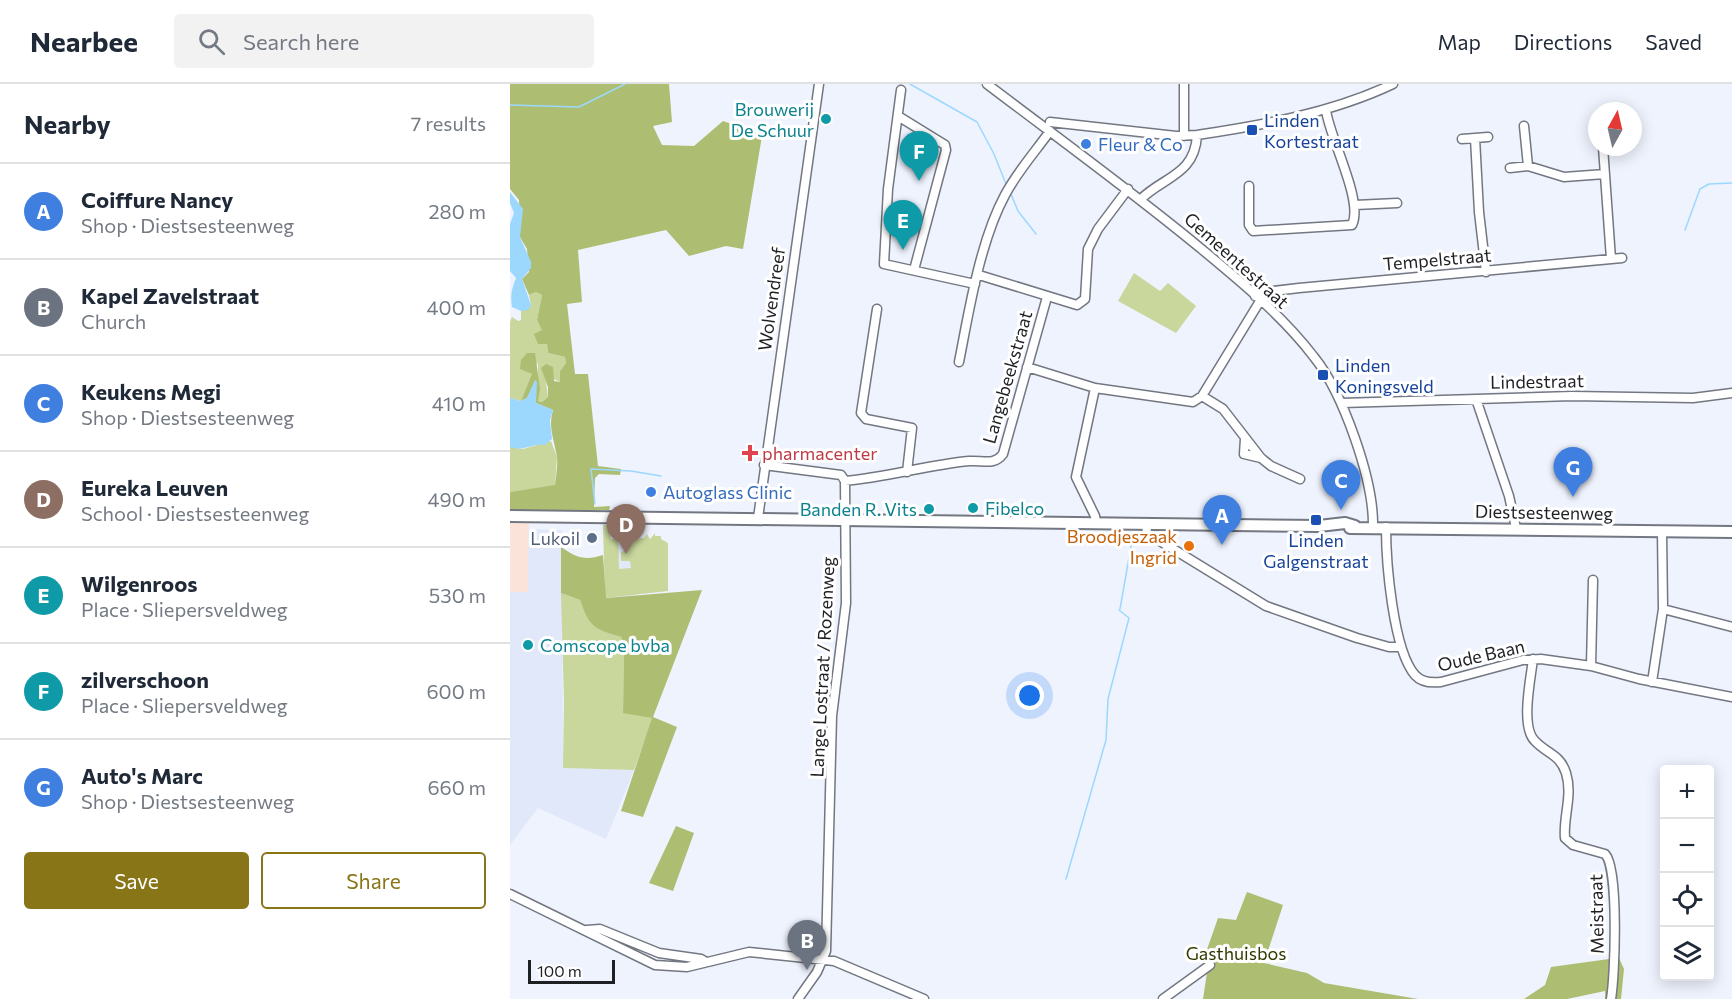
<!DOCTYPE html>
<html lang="en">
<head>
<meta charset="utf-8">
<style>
  body { margin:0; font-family:Commissioner,sans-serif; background:#f2f2f3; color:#1f2937 }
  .controls { position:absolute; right:18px; bottom:18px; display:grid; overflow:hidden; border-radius:6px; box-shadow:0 3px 15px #0003 }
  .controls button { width:54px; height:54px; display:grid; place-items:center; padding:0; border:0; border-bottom:2px solid #e0e1e3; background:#fff; color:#1f2937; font:30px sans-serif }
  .compass { position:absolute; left:1078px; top:18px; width:54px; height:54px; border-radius:50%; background:#fff; box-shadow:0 3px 15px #0003; rotate:8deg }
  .scale { position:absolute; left:18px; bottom:15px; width:87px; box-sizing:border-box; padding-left:6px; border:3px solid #1e2024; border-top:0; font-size:16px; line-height:21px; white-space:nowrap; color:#1e2024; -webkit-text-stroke:4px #fff; paint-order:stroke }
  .you { position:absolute; left:520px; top:612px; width:21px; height:21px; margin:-15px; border:4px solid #fff; border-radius:50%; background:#1a73e8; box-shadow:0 0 0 9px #1a73e833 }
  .badge { display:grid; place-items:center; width:39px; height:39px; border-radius:50%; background:#887518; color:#fff; font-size:20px; font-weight:700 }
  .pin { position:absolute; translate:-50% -50px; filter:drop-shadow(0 2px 3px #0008) }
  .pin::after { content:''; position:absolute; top:32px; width:21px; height:18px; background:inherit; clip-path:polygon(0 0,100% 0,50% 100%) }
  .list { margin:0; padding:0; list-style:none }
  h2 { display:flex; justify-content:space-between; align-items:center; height:78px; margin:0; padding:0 24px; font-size:26px }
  h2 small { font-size:20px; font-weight:400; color:#747a83 }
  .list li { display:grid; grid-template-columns:39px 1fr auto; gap:18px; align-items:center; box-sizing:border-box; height:96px; padding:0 24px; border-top:2px solid #e0e1e3 }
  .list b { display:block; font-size:22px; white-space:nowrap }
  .list p { margin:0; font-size:20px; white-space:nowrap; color:#747a83 }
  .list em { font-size:20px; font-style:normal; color:#747a83 }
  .actions { display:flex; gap:12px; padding:18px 24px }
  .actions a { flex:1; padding:14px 0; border:2px solid #887518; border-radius:6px; text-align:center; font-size:21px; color:#887518 }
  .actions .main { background:#887518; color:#fff }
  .icon { flex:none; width:33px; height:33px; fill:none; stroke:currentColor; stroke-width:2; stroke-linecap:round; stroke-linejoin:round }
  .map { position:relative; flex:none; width:1222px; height:915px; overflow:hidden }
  header { display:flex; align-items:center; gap:36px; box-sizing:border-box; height:84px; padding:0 30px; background:#fff; border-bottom:2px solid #e0e1e3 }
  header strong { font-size:28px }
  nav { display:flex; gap:33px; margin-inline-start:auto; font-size:21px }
  .search { width:420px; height:54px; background:#f2f2f3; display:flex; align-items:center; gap:15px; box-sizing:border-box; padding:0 21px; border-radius:6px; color:#747a83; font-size:22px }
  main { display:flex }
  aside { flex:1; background:#fff }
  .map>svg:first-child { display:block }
</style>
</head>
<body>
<header>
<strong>Nearbee</strong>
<div class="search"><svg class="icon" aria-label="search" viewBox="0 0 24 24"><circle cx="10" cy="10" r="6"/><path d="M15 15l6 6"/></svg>Search here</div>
<nav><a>Map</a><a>Directions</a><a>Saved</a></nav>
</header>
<main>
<aside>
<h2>Nearby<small>7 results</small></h2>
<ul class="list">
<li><span class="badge" style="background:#3f7fe0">A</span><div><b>Coiffure Nancy</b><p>Shop · Diestsesteenweg</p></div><em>280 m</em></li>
<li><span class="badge" style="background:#6b7280">B</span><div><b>Kapel Zavelstraat</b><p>Church</p></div><em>400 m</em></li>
<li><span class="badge" style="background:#3f7fe0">C</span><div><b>Keukens Megi</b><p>Shop · Diestsesteenweg</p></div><em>410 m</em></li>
<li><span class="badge" style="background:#8d6e63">D</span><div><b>Eureka Leuven</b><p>School · Diestsesteenweg</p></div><em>490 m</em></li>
<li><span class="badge" style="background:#0f9aa8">E</span><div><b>Wilgenroos</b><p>Place · Sliepersveldweg</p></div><em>530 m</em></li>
<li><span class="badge" style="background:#0f9aa8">F</span><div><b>zilverschoon</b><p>Place · Sliepersveldweg</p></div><em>600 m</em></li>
<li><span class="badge" style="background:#3f7fe0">G</span><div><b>Auto's Marc</b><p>Shop · Diestsesteenweg</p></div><em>660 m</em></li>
</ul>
<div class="actions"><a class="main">Save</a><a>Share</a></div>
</aside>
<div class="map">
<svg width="1222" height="915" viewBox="0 0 1222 915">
  <rect width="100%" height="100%" fill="#eef3fe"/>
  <path fill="#fce3da" d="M0,436L19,439L18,508H0Z"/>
  <path fill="#e0e8fa" d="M125,440L124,512L110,513L107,441Z
    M18,445L52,446L53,684L124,686L96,755L28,724L0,761V508H18Z"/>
  <path fill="#c9d69c" d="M624,189L650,207L658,199L686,222L666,249L608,217Z
    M26,208L32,211L27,236L33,246L28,260H37L38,269L55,273L56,279L50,287V298L35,291L38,313L32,318L28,317V278L11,317L0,314V238L2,233L8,237L11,236V227L21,221L19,211Z
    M41,357L47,373L45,402L0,408V363L13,365Z
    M93,441H98L101,455H105V449H108L109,485L121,484L120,477H111V468L114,467L112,450H125V455L134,454L137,450L140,455L145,449V452H151V455L158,459V507L95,514Z
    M51,509L70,516C79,542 84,545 111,553L114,560L113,628L143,634L124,686L53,684L54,617Z"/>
  <path fill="#adbe72" d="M0,0H159L162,38L143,42L152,61L184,62L213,37L251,50L252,52L233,165L216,162L179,172L156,146L68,166L72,218L57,220L65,290H78L88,382L111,385L110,391L89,390L85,394L84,423L100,422L99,426H0V408L45,401C46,392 48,381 47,373C44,355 38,344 43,326L26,319V296L17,314L11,317L22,290L10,285L11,276L17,269H25L30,305L28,317L32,318L38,313V303L31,284L36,280L43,283L44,297L50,298V287L56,279L55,273L38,269L37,260H28L24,250L32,246L27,236L32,211L26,208L19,211L12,195L19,188L17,165L10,153L9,116L0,105Z
    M51,463C67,474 75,477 93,471L96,514L192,506L143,633L167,643L133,733L111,727L142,634L113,629L114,560L111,553C83,545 79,542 70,516L51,509Z
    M166,742L184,749L163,807L139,799Z
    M737,808L773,821L754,879L797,889L814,899L908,915H693L698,882L694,874L708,834L726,836Z
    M1106,867L1114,885L1111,915H1095V907L1057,915H1014L1035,901L1041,883L1099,875Z"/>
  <path fill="#9cd8fe" d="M0,108L13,125L10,153L21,178V184L12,195L21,221L18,226L11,227L2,223C0,210 2,204 6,194L0,187V140L4,129L0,119Z
    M25,296L27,298L26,319L43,326L40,336L42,355L35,361C22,359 13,368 0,363V314L11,317L17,314Z"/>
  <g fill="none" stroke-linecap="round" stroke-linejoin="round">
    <path stroke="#9cd8fe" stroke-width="1.5" d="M400,0L467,38L484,70L496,100
      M0,21L69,23L115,0
      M501,110L508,127L526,150
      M1175,146L1190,105L1199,100L1222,99
      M85,420L81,385L121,387L151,392
      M610,525L623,451
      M556,795L596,656L598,615L619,534L609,526"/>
    <defs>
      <path id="minor" d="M477,0C548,54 620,106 689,163C729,196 773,232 804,273C833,309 864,396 863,443
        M674,0V52
        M391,6L378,105L374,180L465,200
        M388,32L435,61L436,66L404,186
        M540,38L666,52L687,51C753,41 822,29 883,0
        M1014,42L1018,82L1054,93L1095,90
        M965,54L969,128L976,188
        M952,55L978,53
        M1093,63L1101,175
        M1000,84L1018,82
        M739,102V141L743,147L842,141C854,117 819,53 816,26
        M631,115C653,93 685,91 687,51
        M845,121L887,119
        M469,191L567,221L575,215L578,165L588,145L618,105
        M745,212L755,208L789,204L1112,174
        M367,225L351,329L356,335L402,344L397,388
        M449,278C459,227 470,157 495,111C507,88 525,68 540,47
        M517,283L585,304L683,318L692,312L750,217
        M585,304L566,393L585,432L586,439
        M692,312L713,325L751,374L761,382L790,395
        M966,315L999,412L1006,444
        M832,319L1062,312L1183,314L1222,309
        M735,355L734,370L751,374
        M254,381L331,391L335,397C377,393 418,381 459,377C473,376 484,382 493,370L537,213
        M248,434L309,0
        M636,439L637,449L756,522L847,554L879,563H891
        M876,443C876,478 883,566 905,591C912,599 922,599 931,598L1013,576L1031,575L1081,582L1129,595L1222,613
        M1153,525L1222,543
        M1023,575C1021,593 1010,643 1025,657C1037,670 1050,670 1056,689C1063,712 1053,732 1055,754L1063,761L1095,770C1109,784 1105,892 1101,915
        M1081,582L1083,496
        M1142,598L1153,525L1152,447
        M0,810L145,881L177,883L239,868L324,877L414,915
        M77,846L90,845L149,869L191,875L196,878
        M288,915L307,888L316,867L322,632L336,519L335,397
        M653,915L700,881"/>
      <path id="major" d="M0,432L809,442L835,439L845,442
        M840,444L1222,448"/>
    </defs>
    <use href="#minor" stroke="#727781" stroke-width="11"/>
    <use href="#major" stroke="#727781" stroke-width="14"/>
    <use href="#minor" stroke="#fff" stroke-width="8"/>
    <use href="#major" stroke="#fff" stroke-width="10"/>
  </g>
  <g fill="#0f9aa8" stroke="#fff" stroke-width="2">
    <circle cx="316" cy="35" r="6"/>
    <circle cx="463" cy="424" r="6"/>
    <circle cx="419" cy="425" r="6"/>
    <circle cx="18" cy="561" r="6"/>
  </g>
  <g fill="#1a4fb4" stroke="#fff" stroke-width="2">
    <rect x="736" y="40" width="12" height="12" rx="3"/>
    <rect x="807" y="285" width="12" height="12" rx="3"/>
    <rect x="800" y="430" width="12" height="12" rx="3"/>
  </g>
  <g fill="#3f7fe0" stroke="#fff" stroke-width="2">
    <circle cx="576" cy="60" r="6"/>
    <circle cx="141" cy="408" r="6"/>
  </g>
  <path fill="#e0444e" stroke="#fff" stroke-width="2" d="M237 360h6v6h6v6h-6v6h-6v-6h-6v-6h6z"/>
  <circle fill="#5c6f8a" stroke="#fff" stroke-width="2" cx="82" cy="454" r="6"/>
  <circle fill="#e8710a" stroke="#fff" stroke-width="2" cx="679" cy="462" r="6"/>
  <g text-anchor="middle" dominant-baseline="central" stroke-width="6" stroke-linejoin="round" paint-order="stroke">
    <g font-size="18" fill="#0d838f" stroke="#fff" text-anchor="end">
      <text x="304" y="25">Brouwerij<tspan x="304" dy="21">De Schuur</tspan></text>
      <text x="475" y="424" text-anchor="start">Fibelco</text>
      <text x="407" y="425">Banden R. Vits</text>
      <text x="30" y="561" text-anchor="start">Comscope bvba</text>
    </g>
    <g font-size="18" fill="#164399" stroke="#fff" text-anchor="start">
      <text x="754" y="36">Linden<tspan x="754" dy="21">Kortestraat</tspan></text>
      <text x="825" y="281">Linden<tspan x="825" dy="21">Koningsveld</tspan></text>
      <text x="806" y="456" text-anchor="middle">Linden<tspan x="806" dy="21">Galgenstraat</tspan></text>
    </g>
    <g font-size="18" fill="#366cbe" stroke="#fff" text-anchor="start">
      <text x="588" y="60">Fleur &amp; Co</text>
      <text x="153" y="408">Autoglass Clinic</text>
    </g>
    <g font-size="18" fill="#1e2024" stroke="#fff">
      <text transform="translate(927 175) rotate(-5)">Tempelstraat</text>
      <text transform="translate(727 176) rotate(42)">Gemeentestraat</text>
      <text transform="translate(261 215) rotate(-82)">Wolvendreef</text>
      <text transform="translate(497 293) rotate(-74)">Langebeekstraat</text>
      <text transform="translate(1027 297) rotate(-1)">Lindestraat</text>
      <text transform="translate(1034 428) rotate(1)">Diestsesteenweg</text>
      <text transform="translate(971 571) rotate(-13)">Oude Baan</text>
      <text transform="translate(312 583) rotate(-87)">Lange Lostraat / Rozenweg</text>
      <text transform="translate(1086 830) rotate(-91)">Meistraat</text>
    </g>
    <g font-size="18" fill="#be3a42" stroke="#fff" text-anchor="start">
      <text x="252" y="369">pharmacenter</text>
    </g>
    <g font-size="18" fill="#c56008" stroke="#fff" text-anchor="end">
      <text x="667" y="452">Broodjeszaak<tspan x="667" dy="21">Ingrid</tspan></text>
    </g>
    <g font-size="18" fill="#4e5e75" stroke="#fff" text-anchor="end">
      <text x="70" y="454">Lukoil</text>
    </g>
    <g font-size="18" fill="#323b00" stroke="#fff">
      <text x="726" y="869">Gasthuisbos</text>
    </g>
  </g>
</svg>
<div class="controls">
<button>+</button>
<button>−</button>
<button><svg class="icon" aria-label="locate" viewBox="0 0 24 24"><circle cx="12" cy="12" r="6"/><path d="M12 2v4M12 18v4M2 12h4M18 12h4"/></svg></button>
<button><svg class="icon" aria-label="layers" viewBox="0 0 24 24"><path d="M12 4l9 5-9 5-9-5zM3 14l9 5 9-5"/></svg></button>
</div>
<svg class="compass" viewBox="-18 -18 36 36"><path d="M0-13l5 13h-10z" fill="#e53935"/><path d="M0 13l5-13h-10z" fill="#747a83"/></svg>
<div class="scale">100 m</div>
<div class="you"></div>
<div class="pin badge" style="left:712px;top:461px;background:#3f7fe0">A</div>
<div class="pin badge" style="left:297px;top:886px;background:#6b7280">B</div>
<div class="pin badge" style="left:831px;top:426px;background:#3f7fe0">C</div>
<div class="pin badge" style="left:116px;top:470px;background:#8d6e63">D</div>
<div class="pin badge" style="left:393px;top:166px;background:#0f9aa8">E</div>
<div class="pin badge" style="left:409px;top:97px;background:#0f9aa8">F</div>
<div class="pin badge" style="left:1063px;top:413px;background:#3f7fe0">G</div>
</div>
</main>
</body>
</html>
